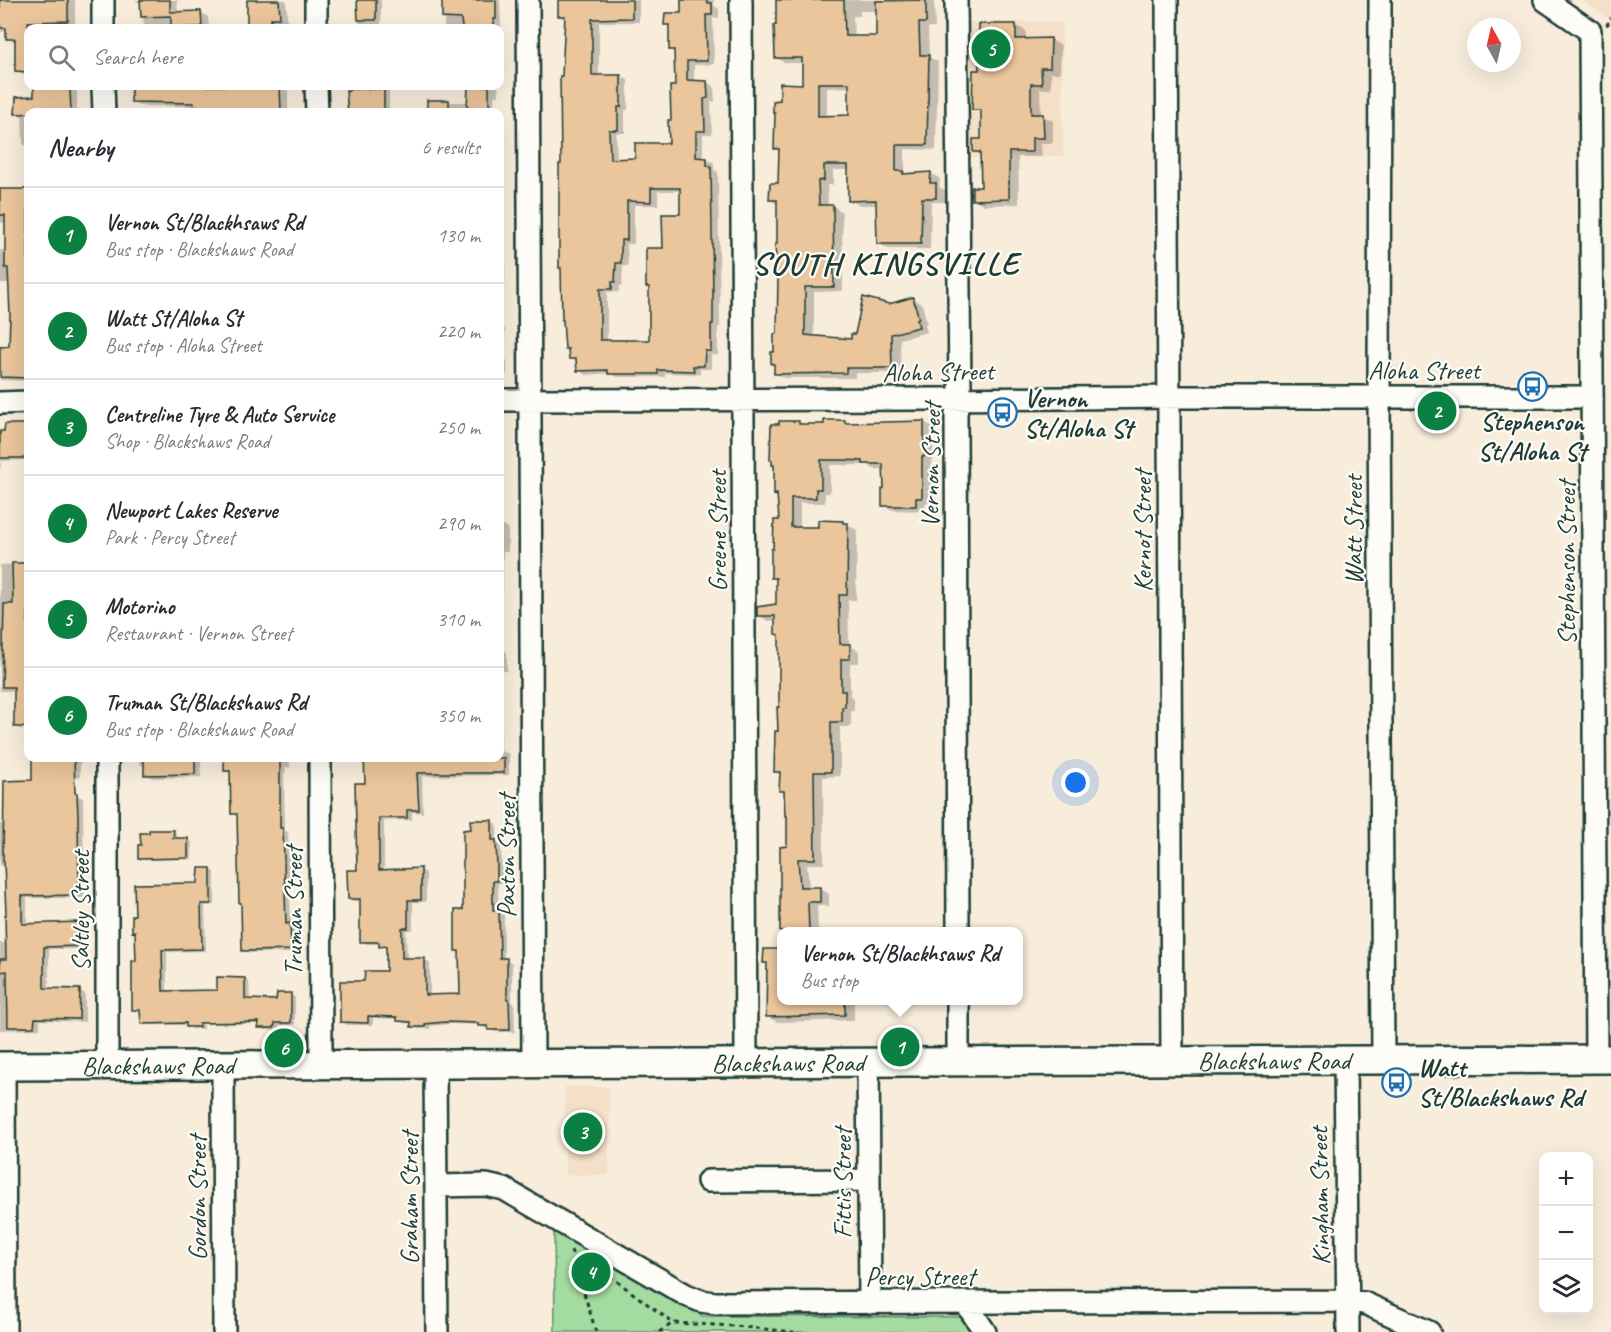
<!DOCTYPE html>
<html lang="en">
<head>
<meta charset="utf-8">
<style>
  body { margin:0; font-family:Caveat,sans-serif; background:#f2f2f3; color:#2b2b33 }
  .controls { position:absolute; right:18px; bottom:18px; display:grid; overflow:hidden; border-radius:12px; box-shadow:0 6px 24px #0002 }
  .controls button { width:54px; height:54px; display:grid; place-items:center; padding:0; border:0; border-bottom:2px solid #e1e1e2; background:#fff; color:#2b2b33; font:30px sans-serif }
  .compass { position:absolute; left:1467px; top:18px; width:54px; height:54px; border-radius:50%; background:#fff; box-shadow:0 6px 24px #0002; rotate:352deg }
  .you { position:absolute; left:1076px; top:783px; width:21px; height:21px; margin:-15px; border:4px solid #fff; border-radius:50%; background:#1a73e8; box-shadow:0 0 0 9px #1a73e833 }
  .badge { display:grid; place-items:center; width:39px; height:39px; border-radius:50%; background:#0b8043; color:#fff; font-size:20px; font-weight:700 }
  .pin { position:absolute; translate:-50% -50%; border:3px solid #fff; box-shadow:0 2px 6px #0006 }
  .popup { position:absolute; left:777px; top:927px; width:246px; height:78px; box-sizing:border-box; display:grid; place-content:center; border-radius:12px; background:#fff; filter:drop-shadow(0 2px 4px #0005); font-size:20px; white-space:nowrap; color:#7c7c81 }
  .popup b { font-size:22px; color:#2b2b33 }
  .popup::after { content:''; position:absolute; left:50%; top:100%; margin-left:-12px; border:12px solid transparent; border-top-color:#fff }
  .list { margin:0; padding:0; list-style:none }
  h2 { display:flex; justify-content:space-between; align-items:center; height:78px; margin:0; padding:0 24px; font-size:26px }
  h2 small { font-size:20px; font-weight:400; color:#7c7c81 }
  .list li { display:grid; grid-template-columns:39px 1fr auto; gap:18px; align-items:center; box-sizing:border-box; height:96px; padding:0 24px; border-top:2px solid #e1e1e2 }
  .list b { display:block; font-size:22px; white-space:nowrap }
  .list p { margin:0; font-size:20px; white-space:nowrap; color:#7c7c81 }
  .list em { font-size:20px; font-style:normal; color:#7c7c81 }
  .icon { flex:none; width:33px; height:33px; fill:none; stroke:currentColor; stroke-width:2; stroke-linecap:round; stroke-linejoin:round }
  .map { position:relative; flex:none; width:1611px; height:1332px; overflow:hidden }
  .search { position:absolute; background:#fff; box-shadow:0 6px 24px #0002; left:24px; top:24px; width:480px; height:66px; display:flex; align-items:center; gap:15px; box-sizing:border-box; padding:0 21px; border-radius:12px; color:#7c7c81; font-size:22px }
  .panel { position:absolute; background:#fff; box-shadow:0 6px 24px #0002; left:24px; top:108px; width:480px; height:654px; border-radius:12px }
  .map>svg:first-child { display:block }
</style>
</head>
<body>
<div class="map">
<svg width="1611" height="1332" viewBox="0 0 1611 1332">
  <rect width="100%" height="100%" fill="#f8ecdb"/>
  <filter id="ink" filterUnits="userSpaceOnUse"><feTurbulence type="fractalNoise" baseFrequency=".0167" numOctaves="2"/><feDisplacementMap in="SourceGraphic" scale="12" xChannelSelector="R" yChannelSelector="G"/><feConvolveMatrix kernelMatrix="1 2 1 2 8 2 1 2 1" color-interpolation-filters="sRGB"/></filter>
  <g filter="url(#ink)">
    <path fill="#f4e0c8" d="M1582,0H1611V20Z
      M965,22H1062L1063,156L965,157Z
      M565,1087H609V1175H565Z"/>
    <path fill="#a3dba0" stroke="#618c6a" stroke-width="1.5" d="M554,1227L703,1316L971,1317L981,1332H555Z"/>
    <path fill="#0003" fill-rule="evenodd" d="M0,0H75V28H28V75L24,74L17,70L15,42L8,38V31L0,32Z
      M135,0H177L178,13L201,12L208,17L209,28H144L142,4Z
      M249,0H286L288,28H249Z
      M359,0H381V28H359Z
      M444,0H500L502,59H500V28H444Z
      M559,0H639V22H599V76H621L628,80V110H625V133H616L617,160H637L670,144L677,88L675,51L671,49V27L666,25L682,14V0H714V6L719,9V18H713L714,64L694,65V82H707L714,87L715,102H711L712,134H703V159H707L714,163V170L718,172L720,327H718V355H711V369H700V374L665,373V377H617L611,373L586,375L579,370L578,363L570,358V351L566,349L562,166L566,20L559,16ZM658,191H681V215L664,250L651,342L607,341V292H619V286H622L623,266H628L627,244H634V205H658Z
      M777,0H934L935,28H928L929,57L938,62L936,150L905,149V175L931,173L940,179L939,187L945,190V202H931L930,249H888L878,243V205H859L850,200V170H833V185H827L828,206H833L842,212L843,291L814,292V337L853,341L889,306L913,299L922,304L927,323L925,324L927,332L900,339L901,373H855V378H785L775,373V365L773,363L779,335L778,204L770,200L779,184L780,151L775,148L776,113L781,101L803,85V63H786L776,58ZM860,11H877V37H854L853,16H860ZM850,87V117H827V88Z
      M1015,25L1026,31V40H1050L1061,45L1060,73H1051V89H1040L1041,115L1053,121V143H1041L1042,157H1018L1019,204L984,205L974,199L982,188V156L974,151L983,141V114L974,109L981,72Z
      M36,86H77V112H28V147L23,144L22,116L17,113L36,98Z
      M133,86H282V88L288,91V112H206V106H140L132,101Z
      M346,86H382L389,89V112H346Z
      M469,86H498L499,96H494V112H428V102H469Z
      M500,125L502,127L503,152H501L503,199H500Z
      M0,191H28V381L0,380V349L11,348L10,283H0V250H7V223H0Z
      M500,255L505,258V282L500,285V326L505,329V359L507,361V374L502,376V380H500Z
      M844,421L849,424L924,422L933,427V461H931V503H925V511L893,510L883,505L885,490V469H874L868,465H830V493H825V503H800V528H819L843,522L857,530L856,600H848L849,645L859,651V663H850V696L854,698V711H851V727H840V776L823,777L824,864H807L809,888H820L829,894V906H817L818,932H782L788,848L789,816L786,794L781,790V775L776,772L780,732L781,635L777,620L768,621L758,615L777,605V580L772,577L775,550L781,521L778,495L776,494L781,422H799L804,425H826Z
      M28,425V460L1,461V469H0V433H6V426Z
      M500,525L508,528V552H503V592H500Z
      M28,530V729H21L15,726V691H0V565L23,564V560H28Z
      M500,649L507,652V671H501V751L509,754V775L422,776L423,813L412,812V820L384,821V871L421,870L426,873V902H413V930H406L407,960H425L430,963V996H461V952L457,950L465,911L472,830L491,821L497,824V843L501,845L502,871V883H498V911L504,914V960L512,963V1002L514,1003L515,1032H495L489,1028H485L480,1025L451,1024L430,1026V1029H418L413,1026V1024L404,1023L399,1020V1019L373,1018V1025H347L341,1021L365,982L388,972L386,949L381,944H367L362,941L361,901H354L349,898L359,872L366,785V758H500Z
      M34,758H80V777L40,776L34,772Z
      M140,758H201V777L152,778L145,774L146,767L140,764Z
      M226,758H290V768L285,767L286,773H284L285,831L288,832L291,926L295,928L296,953H249L244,950L238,816L233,813L232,773L226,770Z
      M74,794L83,798L84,898H27V926L78,924L84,927V949H49V990H79L85,994V1022L40,1020V1029L0,1030V943H7L6,865H0V824H5Z
      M173,831L177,834V840H188L192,842V859L144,860L139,858L142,846Z
      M211,869L215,872V905L205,906L206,951L167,952V992H219L245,979L249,982L250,1001H278L290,995L295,997V1025H279V1030H265L260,1027V1024H203V1029H192L188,1025H147L142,1023V1012L134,1009L137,963V933L133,931L200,885Z
      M782,950V1000H854V1020L777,1022L768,1017L769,964L765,962Z"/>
    <path fill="#ebc59b" stroke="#1f3d34" stroke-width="1.5" fill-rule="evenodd" d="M0,0H68V21L28,22V72L15,71V39H6V28H0Z
      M140,0H170V12L201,11L202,27L171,28V16L141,17Z
      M247,0H279L280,18H271V24H247Z
      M357,0H376V20H358Z
      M442,0H496V19H494V28H462L461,19L442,18Z
      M558,0H632V18L592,19V75H621V107H618V130H609L610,159L635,158V143H669L668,120H671L670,86H675L674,50H669V25H664L665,13H681V0H707V3H712V15H706L707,61H687V80L707,81L708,98L704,99L705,131H696V157L707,158V166H711L713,298V324H711V351H705L704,366H693L694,371L658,370V374H608V370L577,371L576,359H569L568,349H565L563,320H562L561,268H559V164H561L560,76H562L565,16H558ZM651,188H680V214H662L663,248H646V287H649V340H600V289H612V282H615L616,263H621V240H627V201L651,202Z
      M776,0H844L845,36H876V1L926,0V23H919L920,55H929L927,145H896V171H903V174L931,172L930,183H936V198H922L921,244H877L876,200L848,201V165H824V180L818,181L819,205H833L834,287H805V335L851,339V334H855L863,297L889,304L913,297L919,319H917L919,327L891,334L892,368H846V373L774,374V364H771V352H774V334L777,333L778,277H777L775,244H777V200H769L770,183H778L779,149H774L775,113H773V101L780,100V83L802,84V58H775L774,25H776ZM818,83H849V115L818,116Z
      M979,24H1016V39L1051,38L1050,68H1041L1042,84H1031V114H1043L1044,138H1032V152H1009V199L972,200V187H981L980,152H973V139H981V110H972L973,70H979Z
      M34,86H66V90H70L71,112L15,114L16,97L34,96Z
      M131,86H280L281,112H217V107H193L194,103L131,102Z
      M468,86H489V108H467Z
      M350,89H384V112H348L346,91L350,90Z
      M427,100H449V112H427Z
      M0,189H28V378L0,377V347L9,346L10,315L8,268H5V215H0Z
      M824,420H845V423L924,421V457H922V498H916V506H882V489L884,488L883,464H863V461L843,460H821V489H816V498H791V527H818V520L843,521V523H848L847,595H839L840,644H850V659H841V691H845V707H842V722H831V772H814L815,859H798L800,887H820V902H808L809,932H780V847L787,846V816H785L784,791H779L780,772H774L775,731H778L777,707H779V635L775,634V616H757V607L776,604V578H771V549H773L774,520H779L777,494L774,495V465H772V460H770L771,424H779V421H799V424H824Z
      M5,424H28V458H0V431H4Z
      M12,563H28V727H14V687H2L4,604H13Z
      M32,758H74L75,793H77L78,816L79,895L22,896V924L78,922L79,946L44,947V988L80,989L79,1019L35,1018L34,1027H8L7,971L0,972V959H6L5,915H6L4,861H3L4,781L32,780Z
      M144,758H195V774L144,775Z
      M224,758H280V828H283L286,924L290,923L291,950L242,951L241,903H239L237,814H231L230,771H224Z
      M364,758H504V773H417L419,810H407V818H379V870L421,868V900H408V928H402V958H425V995L460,994L459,951H455V910H463V830L471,829L470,820H492V840H496L497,867V881H493V910H499L500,958H507V999H509L510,1030H488L487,1026H478V1023L445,1022L425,1024V1027H411V1022L397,1021V1017L368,1016V1023L340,1022V981H364L365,971H386V946L379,947V942H360V899H348L347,870H357L355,783H365Z
      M149,830H174L173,838H188V858L138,859V845H141L140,833H149Z
      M199,868H211V904H201L202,949L162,950L163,991L217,990V977L245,978V999L276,1000L277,993H291V1023H275L274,1028H258L259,1022L199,1023V1027H186V1023L141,1024L140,1010H132V961H136L135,931L132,932V915H135L134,884L198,883Z
      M764,949H782V1000H845V1015L766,1017L767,963H763Z"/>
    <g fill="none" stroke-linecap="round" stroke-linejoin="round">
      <defs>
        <path id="minor" d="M103,0V28
          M316,0V28
          M528,0L533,1063
          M741,0L746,1062
          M956,0L960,389L956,414L958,932
          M1167,0L1172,1061
          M1380,0L1379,397L1383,1060
          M1545,0L1590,31L1596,1059
          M103,86L104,112
          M316,86L317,112
          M500,400L939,399L1182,397H1592
          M0,403L28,402
          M107,758V1065
          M320,758L321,1064
          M958,1000V1062
          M1345,1060L1348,1332
          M868,1062L870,1303
          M435,1064L437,1332
          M223,1065L224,1332
          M4,1066L5,1332
          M708,1181L869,1180
          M436,1186L486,1185L504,1189L686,1295L701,1301L715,1303L1348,1301L1364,1303L1429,1332
          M965,1302L985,1332"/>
        <g id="major">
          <path id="s1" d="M0,1066L1611,1059"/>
        </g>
      </defs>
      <use href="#minor" stroke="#1f3d34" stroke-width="26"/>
      <use href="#major" stroke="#1f3d34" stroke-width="32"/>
      <path stroke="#1f3d34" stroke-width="3" stroke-dasharray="4.5 4.5" stroke-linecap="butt" d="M1606,25L1608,24V20L1611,18
        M571,1250L596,1332
        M595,1265L673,1323
        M659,1332L673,1323L734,1326L794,1332"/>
      <use href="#minor" stroke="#fdfcf7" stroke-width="21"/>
      <use href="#major" stroke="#fdfcf7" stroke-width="27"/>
    </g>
  </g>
  <defs>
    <symbol id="bus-ring" viewBox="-11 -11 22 22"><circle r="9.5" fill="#fdfcf7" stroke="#1f6fb2" stroke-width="1.5"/><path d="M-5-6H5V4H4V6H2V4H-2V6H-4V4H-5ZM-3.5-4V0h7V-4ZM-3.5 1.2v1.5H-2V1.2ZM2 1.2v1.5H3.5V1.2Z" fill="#1f6fb2"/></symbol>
  </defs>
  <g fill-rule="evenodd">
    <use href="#bus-ring" x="1516" y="370" width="33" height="33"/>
    <use href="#bus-ring" x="986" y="396" width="33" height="33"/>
    <use href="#bus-ring" x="1380" y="1066" width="33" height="33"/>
  </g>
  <g text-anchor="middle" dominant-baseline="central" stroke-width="4.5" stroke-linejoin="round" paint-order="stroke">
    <g font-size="26" fill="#1f3d34" stroke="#fdfcf7">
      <text x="1424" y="370">Aloha Street</text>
      <text transform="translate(938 372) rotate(-1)">Aloha Street</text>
      <text transform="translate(931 465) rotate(-89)">Vernon Street</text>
      <text transform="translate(1353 530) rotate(-90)">Watt Street</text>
      <text transform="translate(717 531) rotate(-90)">Greene Street</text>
      <text transform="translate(1142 531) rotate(-90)">Kernot Street</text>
      <text transform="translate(1566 563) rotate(-90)">Stephenson Street</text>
      <text transform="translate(506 856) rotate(-90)">Paxton Street</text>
      <text transform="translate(80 911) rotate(-90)">Saltley Street</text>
      <text transform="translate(293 911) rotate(-90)">Truman Street</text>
      <text stroke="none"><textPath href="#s1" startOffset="1274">Blackshaws Road</textPath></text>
      <text stroke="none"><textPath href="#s1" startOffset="788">Blackshaws Road</textPath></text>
      <text stroke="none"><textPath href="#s1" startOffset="158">Blackshaws Road</textPath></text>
      <text transform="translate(842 1183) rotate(-90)">Fittis Street</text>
      <text transform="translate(1320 1196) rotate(-91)">Kingham Street</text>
      <text transform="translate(197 1198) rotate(-90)">Gordon Street</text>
      <text transform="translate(409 1198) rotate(-90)">Graham Street</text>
      <text x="920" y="1276">Percy Street</text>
    </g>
    <g font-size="26" font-weight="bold" fill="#1f3d34" stroke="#fdfcf7" text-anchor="start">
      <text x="1024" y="398">Vernon<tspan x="1024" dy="30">St/Aloha St</tspan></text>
      <text x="1532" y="421" text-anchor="middle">Stephenson<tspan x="1532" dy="30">St/Aloha St</tspan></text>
      <text x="1418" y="1067">Watt<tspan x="1418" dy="30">St/Blackshaws Rd</tspan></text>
    </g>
    <g font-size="32" font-weight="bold" letter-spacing="1.5" fill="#1f3d34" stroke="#fdfcf7">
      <text x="886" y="263">SOUTH KINGSVILLE</text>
    </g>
  </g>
</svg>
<div class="controls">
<button>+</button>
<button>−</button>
<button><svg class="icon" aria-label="layers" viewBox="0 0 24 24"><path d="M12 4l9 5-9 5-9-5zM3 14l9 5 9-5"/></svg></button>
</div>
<svg class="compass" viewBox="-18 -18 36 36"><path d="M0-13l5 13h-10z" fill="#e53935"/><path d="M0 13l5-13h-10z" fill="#7c7c81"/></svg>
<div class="you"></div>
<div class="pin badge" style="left:900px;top:1047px">1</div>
<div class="popup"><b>Vernon St/Blackhsaws Rd</b>Bus stop</div>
<div class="pin badge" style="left:1437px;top:411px">2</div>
<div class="pin badge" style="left:583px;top:1132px">3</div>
<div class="pin badge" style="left:591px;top:1272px">4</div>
<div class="pin badge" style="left:991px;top:49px">5</div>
<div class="pin badge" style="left:284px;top:1048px">6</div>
<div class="search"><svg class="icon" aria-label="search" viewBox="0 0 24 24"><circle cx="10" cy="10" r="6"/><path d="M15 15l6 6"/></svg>Search here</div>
<section class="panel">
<h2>Nearby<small>6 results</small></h2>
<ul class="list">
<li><span class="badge">1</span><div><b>Vernon St/Blackhsaws Rd</b><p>Bus stop · Blackshaws Road</p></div><em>130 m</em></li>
<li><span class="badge">2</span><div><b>Watt St/Aloha St</b><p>Bus stop · Aloha Street</p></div><em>220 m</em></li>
<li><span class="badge">3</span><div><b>Centreline Tyre &amp; Auto Service</b><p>Shop · Blackshaws Road</p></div><em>250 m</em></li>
<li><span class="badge">4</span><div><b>Newport Lakes Reserve</b><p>Park · Percy Street</p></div><em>290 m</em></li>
<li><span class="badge">5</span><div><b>Motorino</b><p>Restaurant · Vernon Street</p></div><em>310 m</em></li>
<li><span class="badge">6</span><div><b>Truman St/Blackshaws Rd</b><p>Bus stop · Blackshaws Road</p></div><em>350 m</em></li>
</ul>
</section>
</div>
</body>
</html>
